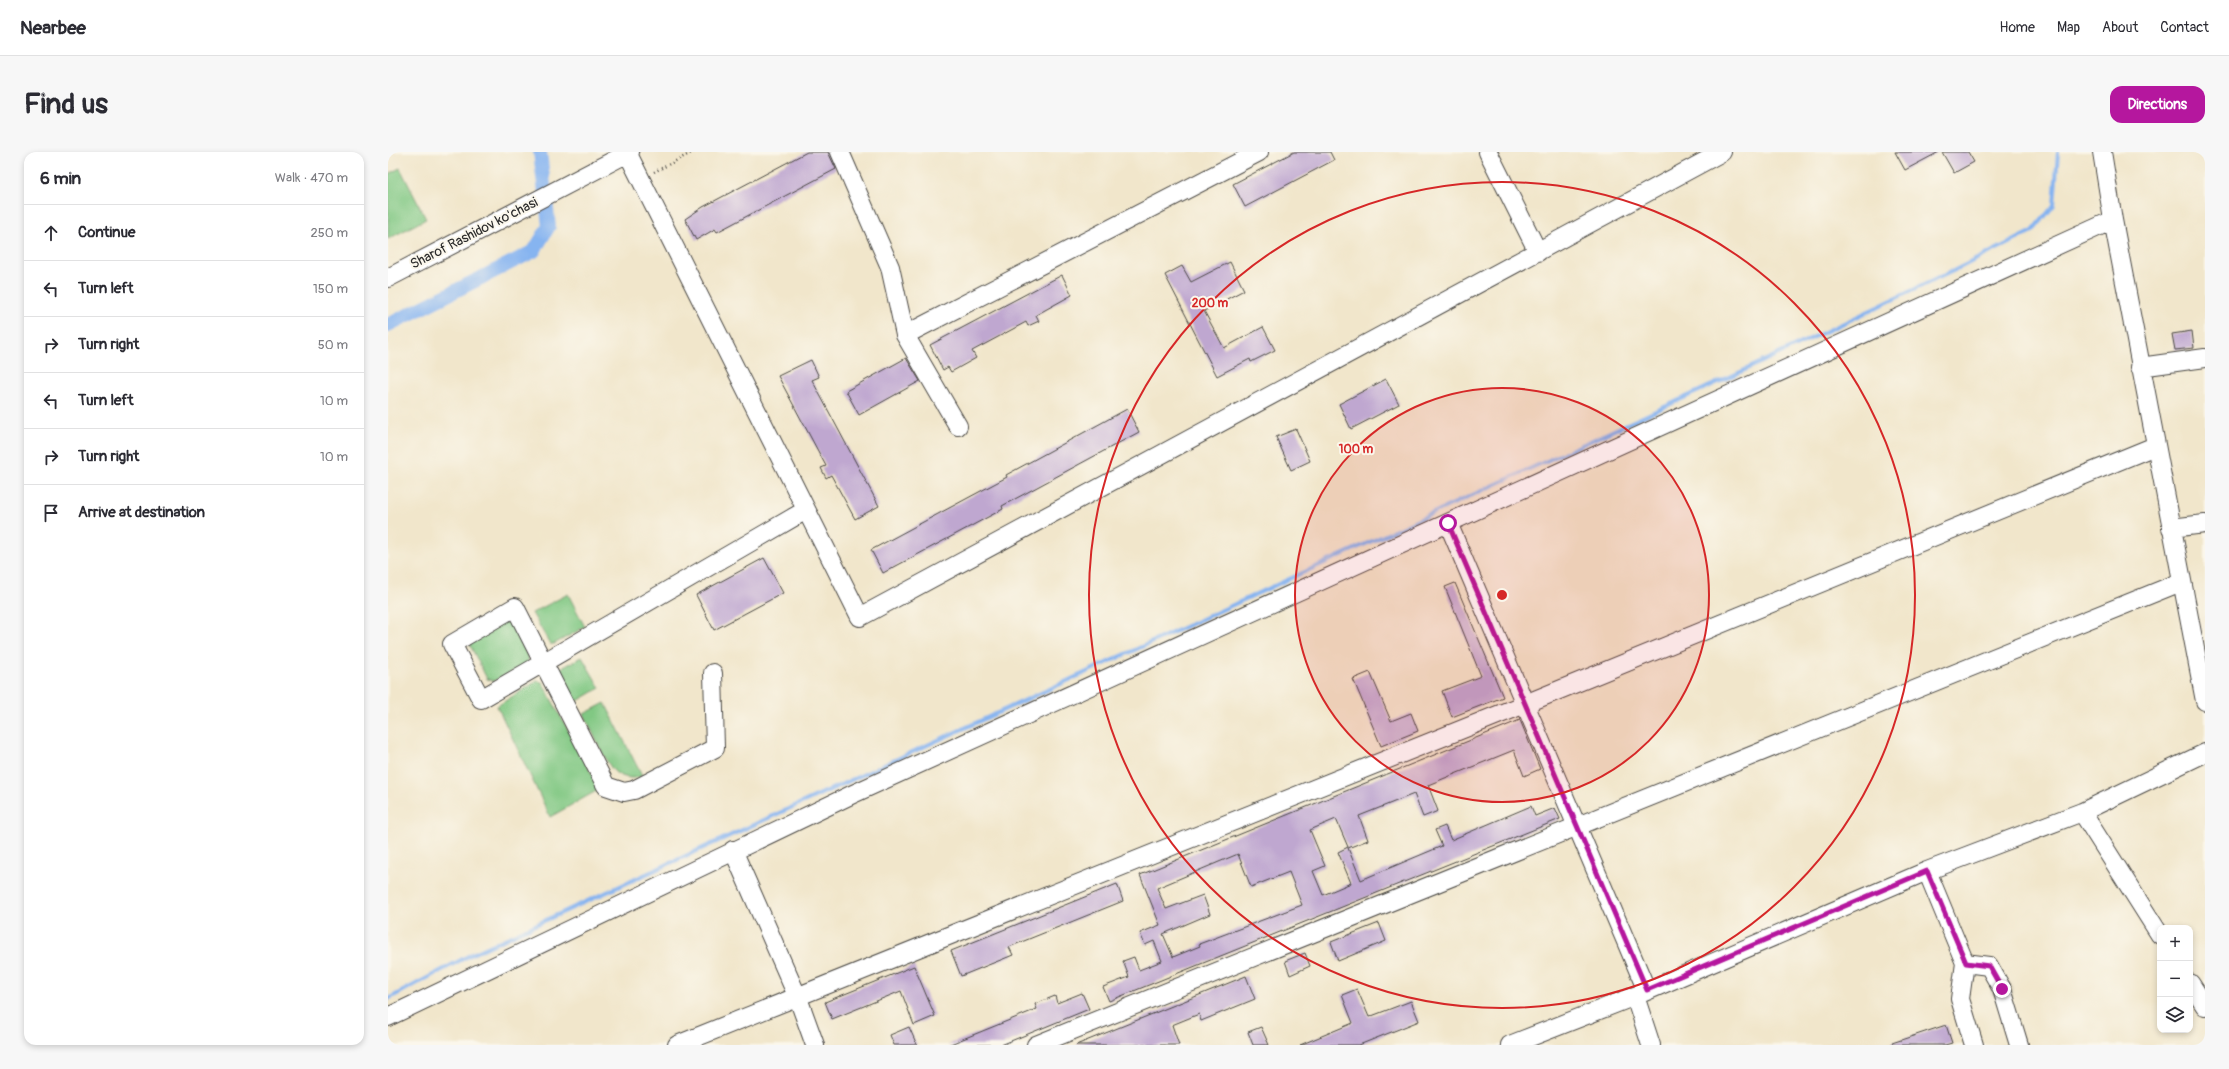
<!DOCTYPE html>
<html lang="en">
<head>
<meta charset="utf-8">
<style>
  body { margin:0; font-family:Pangolin,sans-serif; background:#f7f7f7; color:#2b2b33 }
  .controls { position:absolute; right:12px; bottom:12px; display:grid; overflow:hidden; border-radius:8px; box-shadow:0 2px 6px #0003 }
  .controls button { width:36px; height:36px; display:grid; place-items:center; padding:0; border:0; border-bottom:1px solid #e1e1e2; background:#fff; color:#2b2b33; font:20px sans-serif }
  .stop { position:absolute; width:12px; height:12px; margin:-9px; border:3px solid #b5179e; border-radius:50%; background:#fff }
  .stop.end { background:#b5179e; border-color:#fff; box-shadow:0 1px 4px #0008 }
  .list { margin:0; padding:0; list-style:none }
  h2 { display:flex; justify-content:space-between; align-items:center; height:52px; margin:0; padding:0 16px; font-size:17px }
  h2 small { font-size:13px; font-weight:400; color:#7c7c81 }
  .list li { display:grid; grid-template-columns:26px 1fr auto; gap:12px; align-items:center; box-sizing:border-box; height:56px; padding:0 16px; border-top:1px solid #e1e1e2 }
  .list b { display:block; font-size:15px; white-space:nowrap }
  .list em { font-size:13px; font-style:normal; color:#7c7c81 }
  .icon { flex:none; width:22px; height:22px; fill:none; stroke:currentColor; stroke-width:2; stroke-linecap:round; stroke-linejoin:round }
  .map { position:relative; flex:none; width:1817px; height:893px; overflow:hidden; border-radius:12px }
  header { display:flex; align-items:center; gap:24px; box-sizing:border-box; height:56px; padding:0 20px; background:#fff; border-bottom:1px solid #e1e1e2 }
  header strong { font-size:19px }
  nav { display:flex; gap:22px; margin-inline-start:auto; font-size:14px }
  .intro { display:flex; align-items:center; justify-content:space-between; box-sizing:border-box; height:96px; padding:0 24px }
  h1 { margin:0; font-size:28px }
  .button { padding:10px 18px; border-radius:12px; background:#b5179e; color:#fff; font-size:14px; font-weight:700 }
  main { display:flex; gap:24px; padding:0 24px }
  aside { flex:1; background:#fff; border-radius:12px; box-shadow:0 2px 6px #0003 }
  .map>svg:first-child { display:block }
</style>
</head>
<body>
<header>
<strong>Nearbee</strong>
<nav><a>Home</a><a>Map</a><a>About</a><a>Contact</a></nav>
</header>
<div class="intro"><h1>Find us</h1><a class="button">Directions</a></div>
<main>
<aside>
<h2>6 min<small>Walk · 470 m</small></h2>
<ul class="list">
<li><svg class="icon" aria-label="ahead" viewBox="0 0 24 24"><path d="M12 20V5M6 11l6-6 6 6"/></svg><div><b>Continue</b></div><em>250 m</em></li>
<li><svg class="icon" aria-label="left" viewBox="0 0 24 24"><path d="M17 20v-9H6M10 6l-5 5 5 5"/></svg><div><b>Turn left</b></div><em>150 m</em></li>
<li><svg class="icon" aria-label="right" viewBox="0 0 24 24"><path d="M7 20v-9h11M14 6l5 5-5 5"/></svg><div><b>Turn right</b></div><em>50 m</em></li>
<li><svg class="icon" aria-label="left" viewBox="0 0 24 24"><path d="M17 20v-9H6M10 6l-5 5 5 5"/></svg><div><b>Turn left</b></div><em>10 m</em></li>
<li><svg class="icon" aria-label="right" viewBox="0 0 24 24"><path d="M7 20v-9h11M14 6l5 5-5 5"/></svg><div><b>Turn right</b></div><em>10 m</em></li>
<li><svg class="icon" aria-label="arrive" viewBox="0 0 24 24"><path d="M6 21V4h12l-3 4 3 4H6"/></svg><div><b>Arrive at destination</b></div></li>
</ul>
</aside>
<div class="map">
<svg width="1817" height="893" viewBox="0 0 1817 893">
  <rect width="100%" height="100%" fill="#fbf7ec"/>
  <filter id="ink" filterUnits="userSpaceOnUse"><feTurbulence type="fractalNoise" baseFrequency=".025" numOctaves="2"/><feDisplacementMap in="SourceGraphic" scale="8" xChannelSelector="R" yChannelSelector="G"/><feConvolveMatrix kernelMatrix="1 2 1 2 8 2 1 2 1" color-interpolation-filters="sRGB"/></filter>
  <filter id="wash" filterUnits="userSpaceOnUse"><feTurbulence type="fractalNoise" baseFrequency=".012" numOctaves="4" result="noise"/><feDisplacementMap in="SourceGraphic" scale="16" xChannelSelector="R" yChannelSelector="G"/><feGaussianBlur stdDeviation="0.9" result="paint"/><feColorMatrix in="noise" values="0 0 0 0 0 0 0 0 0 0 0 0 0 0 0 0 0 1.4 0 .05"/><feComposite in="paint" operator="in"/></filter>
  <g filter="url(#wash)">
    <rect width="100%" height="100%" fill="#f1e6cb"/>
    <path fill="#81c883" stroke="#567a57" d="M12,16L38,67L0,87V22Z
      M180,442L197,475L166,492H162L144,461Z
      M116,469L123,471L141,505L139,512L106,529L99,527L82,493L83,488Z
      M194,505L212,536L186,551L168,519Z
      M149,529L154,530L212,637L162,665L109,554Z
      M217,551L254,624C246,628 232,626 225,618C217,609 202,575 196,562Z"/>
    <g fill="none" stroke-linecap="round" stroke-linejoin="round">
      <path stroke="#86b4f0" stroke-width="4" d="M0,847L84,802L1359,217L1565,119L1645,79L1666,53L1670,0"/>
      <path stroke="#86b4f0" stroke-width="14" d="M0,173L146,99L161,74L152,0"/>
    </g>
    <g id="blocks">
      <path fill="#bfa7d0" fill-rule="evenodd" d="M419,0H440L448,17L329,80L327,77L308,88L297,67L315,55Z
        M906,0H942L946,8L857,55L845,32Z
        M1507,0H1551L1517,18Z
        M1554,0H1580L1586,10L1566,21Z
        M842,110L856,138L816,159L836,196L875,175L887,198L863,210L862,207L829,224L777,123L794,114L803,130Z
        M674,123L684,143L648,163L651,169L640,174L638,170L584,199L588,206L563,220L560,215L555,218L542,193Z
        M1804,179L1806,196L1787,198L1784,182Z
        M518,206L532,229L471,263L458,239Z
        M423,208L431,225L424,228L491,354L467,367L443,323L438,326L433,316L438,314L390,224Z
        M998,227L1011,252L963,277L951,252Z
        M739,257L751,280L614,354L615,357L495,421L483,398L619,325L618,323Z
        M908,277L922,309L903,318L888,285Z
        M376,406L395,441L326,478L308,443Z
        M1067,431L1115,545L1064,565L1054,539L1093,524L1057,435Z
        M982,520L1003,569L1023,561L1030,579L993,594L965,527Z
        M1132,568L1152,617L1136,624L1126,598L1084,615L1040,633L1050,659L1035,665L1026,642L971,664L980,688L960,696L973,728L1054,694L1047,678L1057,674L1063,688L1143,654L1147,664L1167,656L1172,667L721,849L715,835L741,825L735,809L746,805L751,818L774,809L766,789L757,793L752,781L772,773L752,723ZM948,667L960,695L950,700L963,731L935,743L925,719L937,714L922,678ZM850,702L863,735L901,720L914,753L811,792L812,794L785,805L775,782L822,762L815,743L778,757L769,736Z
        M729,732L735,749L621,795L625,803L573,824L563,799Z
        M991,771L998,789L950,809L943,790Z
        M917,801L922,814L902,823L897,809Z
        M526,814L547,864L526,873L513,839L444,867L437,850Z
        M858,824L867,847L813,869L811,862L784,873L791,893H688Z
        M969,837L981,865L1023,849L1031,869L971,893H912L965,871L954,843Z
        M694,841L701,857L613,893H560L649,857L647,852L667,844L669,851Z
        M1558,873L1564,891L1557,893H1504V891Z
        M521,875L529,893H506L502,883Z
        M873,875L881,893H865L860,880Z"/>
    </g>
  </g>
  <g filter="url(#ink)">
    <use href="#blocks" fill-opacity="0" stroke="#494743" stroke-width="1"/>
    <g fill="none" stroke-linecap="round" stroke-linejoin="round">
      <defs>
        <path id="minor" d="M239,0L472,465L1334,0
          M452,0L502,115L517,183L570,274
          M1100,0L1150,100
          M1714,0L1725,68L1817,549
          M0,126L242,0
          M517,183L871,0
          M1752,215L1817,206
          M1060,371L1259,839
          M1783,376L1817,372
          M325,521L327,596L246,638L236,640L218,634L127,455L64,492L93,547L418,358
          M1694,660L1772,783
          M345,698L410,846L427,893
          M1539,719L1577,811L1572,847L1586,893
          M1577,811L1601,814L1614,837L1631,893
          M1802,831L1817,854
          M1247,844L1263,893
          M0,865L465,642L1725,68
          M289,893L1137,552L1767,294
          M648,893L1793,430
          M1122,893L1247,844L1539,719L1694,660L1817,601"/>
      </defs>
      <use href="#minor" stroke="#494743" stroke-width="20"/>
      <path stroke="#494743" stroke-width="2.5" stroke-dasharray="1 3" stroke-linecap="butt" d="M266,20L305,0"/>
      <use href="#minor" stroke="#fff" stroke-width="18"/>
    </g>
  </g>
  <g fill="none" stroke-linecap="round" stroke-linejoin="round" filter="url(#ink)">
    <path stroke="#b5179e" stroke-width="5" d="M1060,371L1259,838L1539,719L1578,811L1601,814L1614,837"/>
  </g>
  <circle cx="1114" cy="443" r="207" fill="#d62828" fill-opacity=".12"/>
  <g fill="none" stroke="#d62828" stroke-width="2">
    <circle cx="1114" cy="443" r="207"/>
    <circle cx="1114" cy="443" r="413"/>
  </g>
  <g text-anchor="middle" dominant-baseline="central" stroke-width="4" stroke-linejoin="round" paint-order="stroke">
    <g font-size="14" fill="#2b2b2b" stroke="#fbf7ec">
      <text transform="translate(86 81) rotate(-27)">Sharof Rashidov ko'chasi</text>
    </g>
  </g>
  <circle cx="1114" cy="443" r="6" fill="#d62828" stroke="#fbf7ec" stroke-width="2"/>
  <g font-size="12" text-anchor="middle" font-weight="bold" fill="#d62828" stroke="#fbf7ec" stroke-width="4" stroke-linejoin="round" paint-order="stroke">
    <text x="822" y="155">200 m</text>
    <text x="968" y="301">100 m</text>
  </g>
</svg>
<div class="controls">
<button>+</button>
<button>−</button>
<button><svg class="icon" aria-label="layers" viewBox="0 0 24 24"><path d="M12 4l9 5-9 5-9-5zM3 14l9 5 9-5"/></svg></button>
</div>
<div class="stop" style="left:1060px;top:371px"></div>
<div class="stop end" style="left:1614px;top:837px"></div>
</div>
</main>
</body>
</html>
